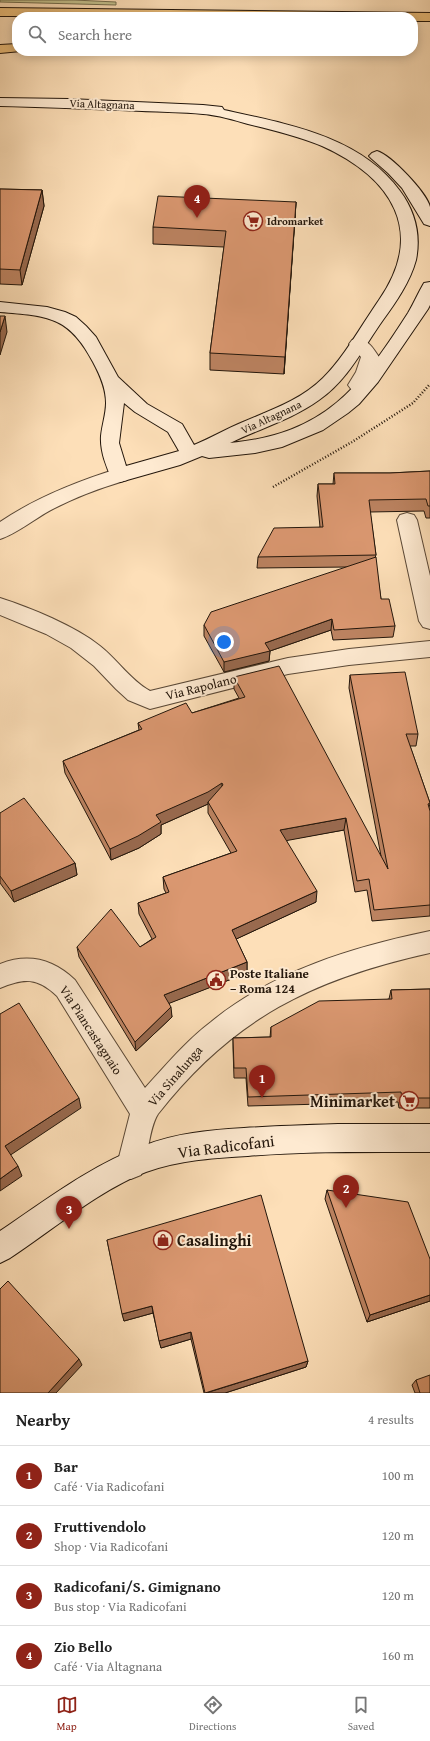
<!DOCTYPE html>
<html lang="en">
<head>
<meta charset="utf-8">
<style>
  body { margin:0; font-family:"Gentium Book Plus",serif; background:#f6f6f6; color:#222 }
  .you { position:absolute; left:224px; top:642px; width:14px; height:14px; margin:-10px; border:3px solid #fff; border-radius:50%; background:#1a73e8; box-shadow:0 0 0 6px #1a73e833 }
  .badge { display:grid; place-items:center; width:26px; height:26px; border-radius:50%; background:#8f2418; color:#fff; font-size:13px; font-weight:700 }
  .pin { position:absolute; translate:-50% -33px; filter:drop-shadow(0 1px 2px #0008) }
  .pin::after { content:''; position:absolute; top:21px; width:14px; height:12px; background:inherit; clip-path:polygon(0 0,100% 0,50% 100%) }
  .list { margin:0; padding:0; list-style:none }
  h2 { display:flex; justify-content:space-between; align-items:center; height:52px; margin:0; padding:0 16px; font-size:17px }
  h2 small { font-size:13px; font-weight:400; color:#767676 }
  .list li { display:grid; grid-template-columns:26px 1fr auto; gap:12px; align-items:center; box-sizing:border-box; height:60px; padding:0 16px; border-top:1px solid #e0e0e0 }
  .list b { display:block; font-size:15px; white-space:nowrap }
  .list p { margin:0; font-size:13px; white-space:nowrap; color:#767676 }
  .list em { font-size:13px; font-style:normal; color:#767676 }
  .icon { flex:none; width:22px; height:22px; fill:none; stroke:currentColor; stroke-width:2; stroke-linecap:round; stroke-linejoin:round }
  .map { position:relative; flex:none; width:430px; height:1393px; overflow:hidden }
  .search { position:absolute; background:#fff; box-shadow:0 2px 10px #0003; left:12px; right:12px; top:12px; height:44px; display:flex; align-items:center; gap:10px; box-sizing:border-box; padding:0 14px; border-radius:16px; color:#767676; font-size:15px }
  .sheet { height:292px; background:#fff }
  nav { display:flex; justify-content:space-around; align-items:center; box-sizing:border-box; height:56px; border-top:1px solid #e0e0e0; background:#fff; font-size:11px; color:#767676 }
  nav a { display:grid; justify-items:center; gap:2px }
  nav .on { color:#8f2418 }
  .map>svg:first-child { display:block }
</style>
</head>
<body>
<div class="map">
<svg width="430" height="1393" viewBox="0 0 430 1393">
  <rect width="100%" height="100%" fill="#fddfb8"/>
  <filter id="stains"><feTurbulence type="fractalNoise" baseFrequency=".005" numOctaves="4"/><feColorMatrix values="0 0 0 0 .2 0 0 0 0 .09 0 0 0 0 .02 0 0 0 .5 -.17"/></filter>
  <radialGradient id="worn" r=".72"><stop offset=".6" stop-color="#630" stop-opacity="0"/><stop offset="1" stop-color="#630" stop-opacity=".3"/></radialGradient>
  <path fill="#c3c18d" stroke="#736c4c" d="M0,0H74L116,2V5L0,2Z"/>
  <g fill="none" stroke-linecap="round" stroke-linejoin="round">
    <defs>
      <path id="street" d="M358,338C369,341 373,348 379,357L374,372L363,389L357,391L351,389L348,385L356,372L361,357L349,344L352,340Z
        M120,468L127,470L130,475L127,480C100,488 73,498 49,511C33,520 16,534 0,539V522C37,497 78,481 120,468Z
        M407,513L414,515L417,520L430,576V629L423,627L419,621L397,520L400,515Z
        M0,598C31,608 75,626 100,646C118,660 130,680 150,691L288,658L349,649L430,641V657L349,665L288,674L150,709L128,700L116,689L94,666L71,648L46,634L0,615Z
        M430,931V953C313,979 233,1018 158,1114C148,1130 149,1157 141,1175L131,1179L121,1175L117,1165L130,1114L57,996C37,977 24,978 0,988V964C28,953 53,959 75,980L145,1088C166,1065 186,1041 211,1022C273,971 353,947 430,931Z"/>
      <path id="secondary" d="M0,98L69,99L203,105L222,107L224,110C287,124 360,136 400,191C415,211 421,235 416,260C410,282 396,302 383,320C363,348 348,380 319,400C293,419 259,429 230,443C325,434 360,388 408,313C414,303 418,293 424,283L430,282V305L428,309L378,382L359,404L348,413L323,430L282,447L255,453L209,458L202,456L180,465L120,482L113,480C106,468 100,450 101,436C102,425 106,414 106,403C106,388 100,375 93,362C69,316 48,316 0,312V302L47,307L65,312L76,317L86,326L96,337L118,377L147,404L182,424L194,445C211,438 226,429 243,422C271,410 301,400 323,378C345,356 361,326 379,300C427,231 391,177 322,146C298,136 273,130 248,124C234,120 218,115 203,114C183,112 162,112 142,111C95,109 47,107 0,106ZM124,403L135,412L168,432L179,451L126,466L119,443Z
        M377,151C391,155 427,193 430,207C430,213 430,220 430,226L424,224L402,188L388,173L372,159L369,156L372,153Z
        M338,1124H430V1152C369,1152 308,1151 248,1156C214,1158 179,1160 146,1172C101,1189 51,1231 10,1258L0,1263V1231C46,1200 90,1166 143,1146C175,1133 210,1130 244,1128C275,1126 306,1125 338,1124Z"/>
      <path id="primary" d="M0,8L430,13V21H413V17L0,16Z
        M17,44V51H21L0,53V45Z"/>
    </defs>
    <use href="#street" stroke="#5a4836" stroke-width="2"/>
    <use href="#secondary" stroke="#23160b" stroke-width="2"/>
    <use href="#primary" stroke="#23160b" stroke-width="2"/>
    <path stroke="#23160b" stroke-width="2.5" stroke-dasharray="1 2" stroke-linecap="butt" d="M273,487L352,442L413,403L430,384"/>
    <use href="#street" fill="#feead1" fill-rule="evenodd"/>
    <use href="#secondary" fill="#feead1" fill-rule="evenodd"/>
    <use href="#primary" fill="#eec07c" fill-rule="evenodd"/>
  </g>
  <path fill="#bc8361" stroke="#23160b" d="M0,189L42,190L44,206L22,285L0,284Z
    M296,202L284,374L210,370V353L224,247L153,244V227Z
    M430,471V518H426L424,511L370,512L376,555L375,558L381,599L395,626L393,637L333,640L331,630L270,651L269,661L224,672L204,636V625L348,567L257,568L258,557L320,527L317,496L318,484H333L334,473H390Z
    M350,675L418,734L416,746H410L430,803L429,808L430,811V916L372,921L367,890L355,892L344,830L286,840L316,902L236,939L247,962V973L169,1003L172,1017L136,1051L79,957L77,947H140L152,939L139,914L138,903L166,893L164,889L163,877L231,853L208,813V804L161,825V834L139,848L111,860L65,773L63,761L139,730L138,723L192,713L239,698L234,689V677L381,856L349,688Z
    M0,813L75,863L77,875L14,902L0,883Z
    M430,989V1108H399L398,1102L248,1106L246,1078H234L233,1048V1038L270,1037L271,1027L389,999L391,990Z
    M327,1190L430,1259V1301L367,1322L325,1199Z
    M107,1240L308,1361L306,1367L225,1393H204L191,1339L161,1348L153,1313L124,1321Z
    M416,1380L430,1393H415L412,1385Z"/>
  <path fill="#996a4f" stroke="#23160b" d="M42,190L44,206L22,285L20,270Z
    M296,202L295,219L284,374L285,357Z
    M5,316L7,332L0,355V332Z
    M332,619L331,630L270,651L269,661L224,672V662L265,643Z
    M222,783V795L209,804L208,802V804L161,825V834L139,848L111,860L110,849L156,815Z
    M346,818L344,830L279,842L280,830Z
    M75,863L77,875L14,902L11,891Z
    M317,891L316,902L232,941V930Z
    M247,962V973L165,1005L164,995Z
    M171,1007L172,1017L136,1051L135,1042Z
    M79,1098L81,1108L9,1156L5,1146Z
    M18,1166L22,1176L0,1191V1179Z
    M430,1295V1301L367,1322L370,1315Z
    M152,1306L153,1313L124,1321L122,1314Z
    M191,1332V1339L161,1348L159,1341Z
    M79,1359L82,1365L56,1393H48Z
    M308,1361L306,1367L225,1393H206Z"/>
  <path fill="#db9871" stroke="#23160b" d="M0,189L42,190L20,270L0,269Z
    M158,196L296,202L285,357L210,353L226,231L153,227Z
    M0,316H5L0,332Z
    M430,471V506H428L426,499L369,500L376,555L258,557L274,528L323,527L318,484H335L334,473H390Z
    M376,557L381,599H389L395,626L334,630L332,619L265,643L270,651L224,662L204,625L211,612Z
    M279,666L388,869L350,675L405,672L418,734H406L430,803L428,804L430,811V905L374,910L369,879L357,881L346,818L280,830L317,891L232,930L247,962L164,995L171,1007L135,1042L77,947L111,909L140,947L156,937L138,903L169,892L163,877L237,851L208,802L223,785L222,783L208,792L156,815L161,822L138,836L110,849L63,761L142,729L138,723L186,703L192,713L245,697L234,677Z
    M24,798L75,863L11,891L0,876V813Z
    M430,989V1098H402L401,1092L248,1097L246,1068H234L233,1038L271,1037V1027L319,1001L392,999L391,990Z
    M19,1003L79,1098L5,1146L18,1166L0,1179V1014Z
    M327,1190L408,1202L430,1259V1295L370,1315Z
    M261,1195L308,1361L205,1393L191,1332L159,1341L152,1306L122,1314L107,1240Z
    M8,1281L79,1359L48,1393H0V1289Z
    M430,1375V1393H420L416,1380Z"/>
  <defs>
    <symbol id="supermarket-ring" viewBox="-11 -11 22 22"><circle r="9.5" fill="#feead1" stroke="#8f2418" stroke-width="1.5"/><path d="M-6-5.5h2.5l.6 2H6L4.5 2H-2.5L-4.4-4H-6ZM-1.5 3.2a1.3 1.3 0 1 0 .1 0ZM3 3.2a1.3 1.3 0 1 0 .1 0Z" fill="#8f2418"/></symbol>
    <symbol id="civic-ring" viewBox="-11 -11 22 22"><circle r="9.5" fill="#feead1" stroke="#8f2418" stroke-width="1.5"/><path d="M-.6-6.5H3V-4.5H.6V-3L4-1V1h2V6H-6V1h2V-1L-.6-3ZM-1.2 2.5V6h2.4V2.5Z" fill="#8f2418"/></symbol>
    <symbol id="shop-ring" viewBox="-11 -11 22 22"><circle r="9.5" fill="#feead1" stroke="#8f2418" stroke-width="1.5"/><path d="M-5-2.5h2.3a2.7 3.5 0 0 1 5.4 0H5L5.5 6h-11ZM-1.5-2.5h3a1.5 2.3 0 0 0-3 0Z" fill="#8f2418"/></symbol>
  </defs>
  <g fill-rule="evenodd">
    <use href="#supermarket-ring" x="242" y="210" width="22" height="22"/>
    <use href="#civic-ring" x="205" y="969" width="22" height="22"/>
    <use href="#supermarket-ring" x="398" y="1090" width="22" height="22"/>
    <use href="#shop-ring" x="152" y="1229" width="22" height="22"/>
  </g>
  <g text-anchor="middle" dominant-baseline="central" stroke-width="4" stroke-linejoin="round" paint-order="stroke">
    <g font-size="11" fill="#23160b" stroke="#feead1">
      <text transform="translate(102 104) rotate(2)">Via Altagnana</text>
      <text transform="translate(271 417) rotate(-25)">Via Altagnana</text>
    </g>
    <g font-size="11" font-weight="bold" fill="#23160b" stroke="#feead1" text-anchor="start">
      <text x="267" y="221">Idromarket</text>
    </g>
    <g font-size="13" fill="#23160b" stroke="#feead1">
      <text transform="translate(201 687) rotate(-14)">Via Rapolano</text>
      <text transform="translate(91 1030) rotate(57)">Via Piancastagnaio</text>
      <text transform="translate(175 1076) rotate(-49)">Via Sinalunga</text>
    </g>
    <g font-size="13" font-weight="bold" fill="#23160b" stroke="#feead1" text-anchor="start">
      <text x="230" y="973">Poste Italiane<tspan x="230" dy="15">– Roma 124</tspan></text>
    </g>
    <g font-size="16" font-weight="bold" fill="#23160b" stroke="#feead1" text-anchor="end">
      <text x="395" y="1101">Minimarket</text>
      <text x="177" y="1240" text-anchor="start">Casalinghi</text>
    </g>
    <g font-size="16" fill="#23160b" stroke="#feead1">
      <text transform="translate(226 1146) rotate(-7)">Via Radicofani</text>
    </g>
  </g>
  <rect width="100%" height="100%" filter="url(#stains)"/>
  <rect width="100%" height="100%" fill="url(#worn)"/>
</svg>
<div class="you"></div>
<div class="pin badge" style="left:262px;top:1098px">1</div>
<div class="pin badge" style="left:346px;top:1208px">2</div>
<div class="pin badge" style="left:69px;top:1229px">3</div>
<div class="pin badge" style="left:197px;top:218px">4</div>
<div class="search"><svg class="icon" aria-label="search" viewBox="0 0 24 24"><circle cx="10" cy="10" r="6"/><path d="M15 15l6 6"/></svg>Search here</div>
</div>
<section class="sheet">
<h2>Nearby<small>4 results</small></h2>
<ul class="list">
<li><span class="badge">1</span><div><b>Bar</b><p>Café · Via Radicofani</p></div><em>100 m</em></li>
<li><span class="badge">2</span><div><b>Fruttivendolo</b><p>Shop · Via Radicofani</p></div><em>120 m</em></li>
<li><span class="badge">3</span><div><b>Radicofani/S. Gimignano</b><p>Bus stop · Via Radicofani</p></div><em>120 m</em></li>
<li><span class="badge">4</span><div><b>Zio Bello</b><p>Café · Via Altagnana</p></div><em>160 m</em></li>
</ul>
</section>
<nav>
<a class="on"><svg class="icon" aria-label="map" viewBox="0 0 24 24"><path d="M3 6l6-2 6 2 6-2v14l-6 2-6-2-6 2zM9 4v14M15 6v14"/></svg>Map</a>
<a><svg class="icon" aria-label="directions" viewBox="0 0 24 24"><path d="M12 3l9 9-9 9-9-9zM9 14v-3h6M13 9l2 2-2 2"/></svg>Directions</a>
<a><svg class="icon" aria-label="saved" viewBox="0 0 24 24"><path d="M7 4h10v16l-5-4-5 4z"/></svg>Saved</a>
</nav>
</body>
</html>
